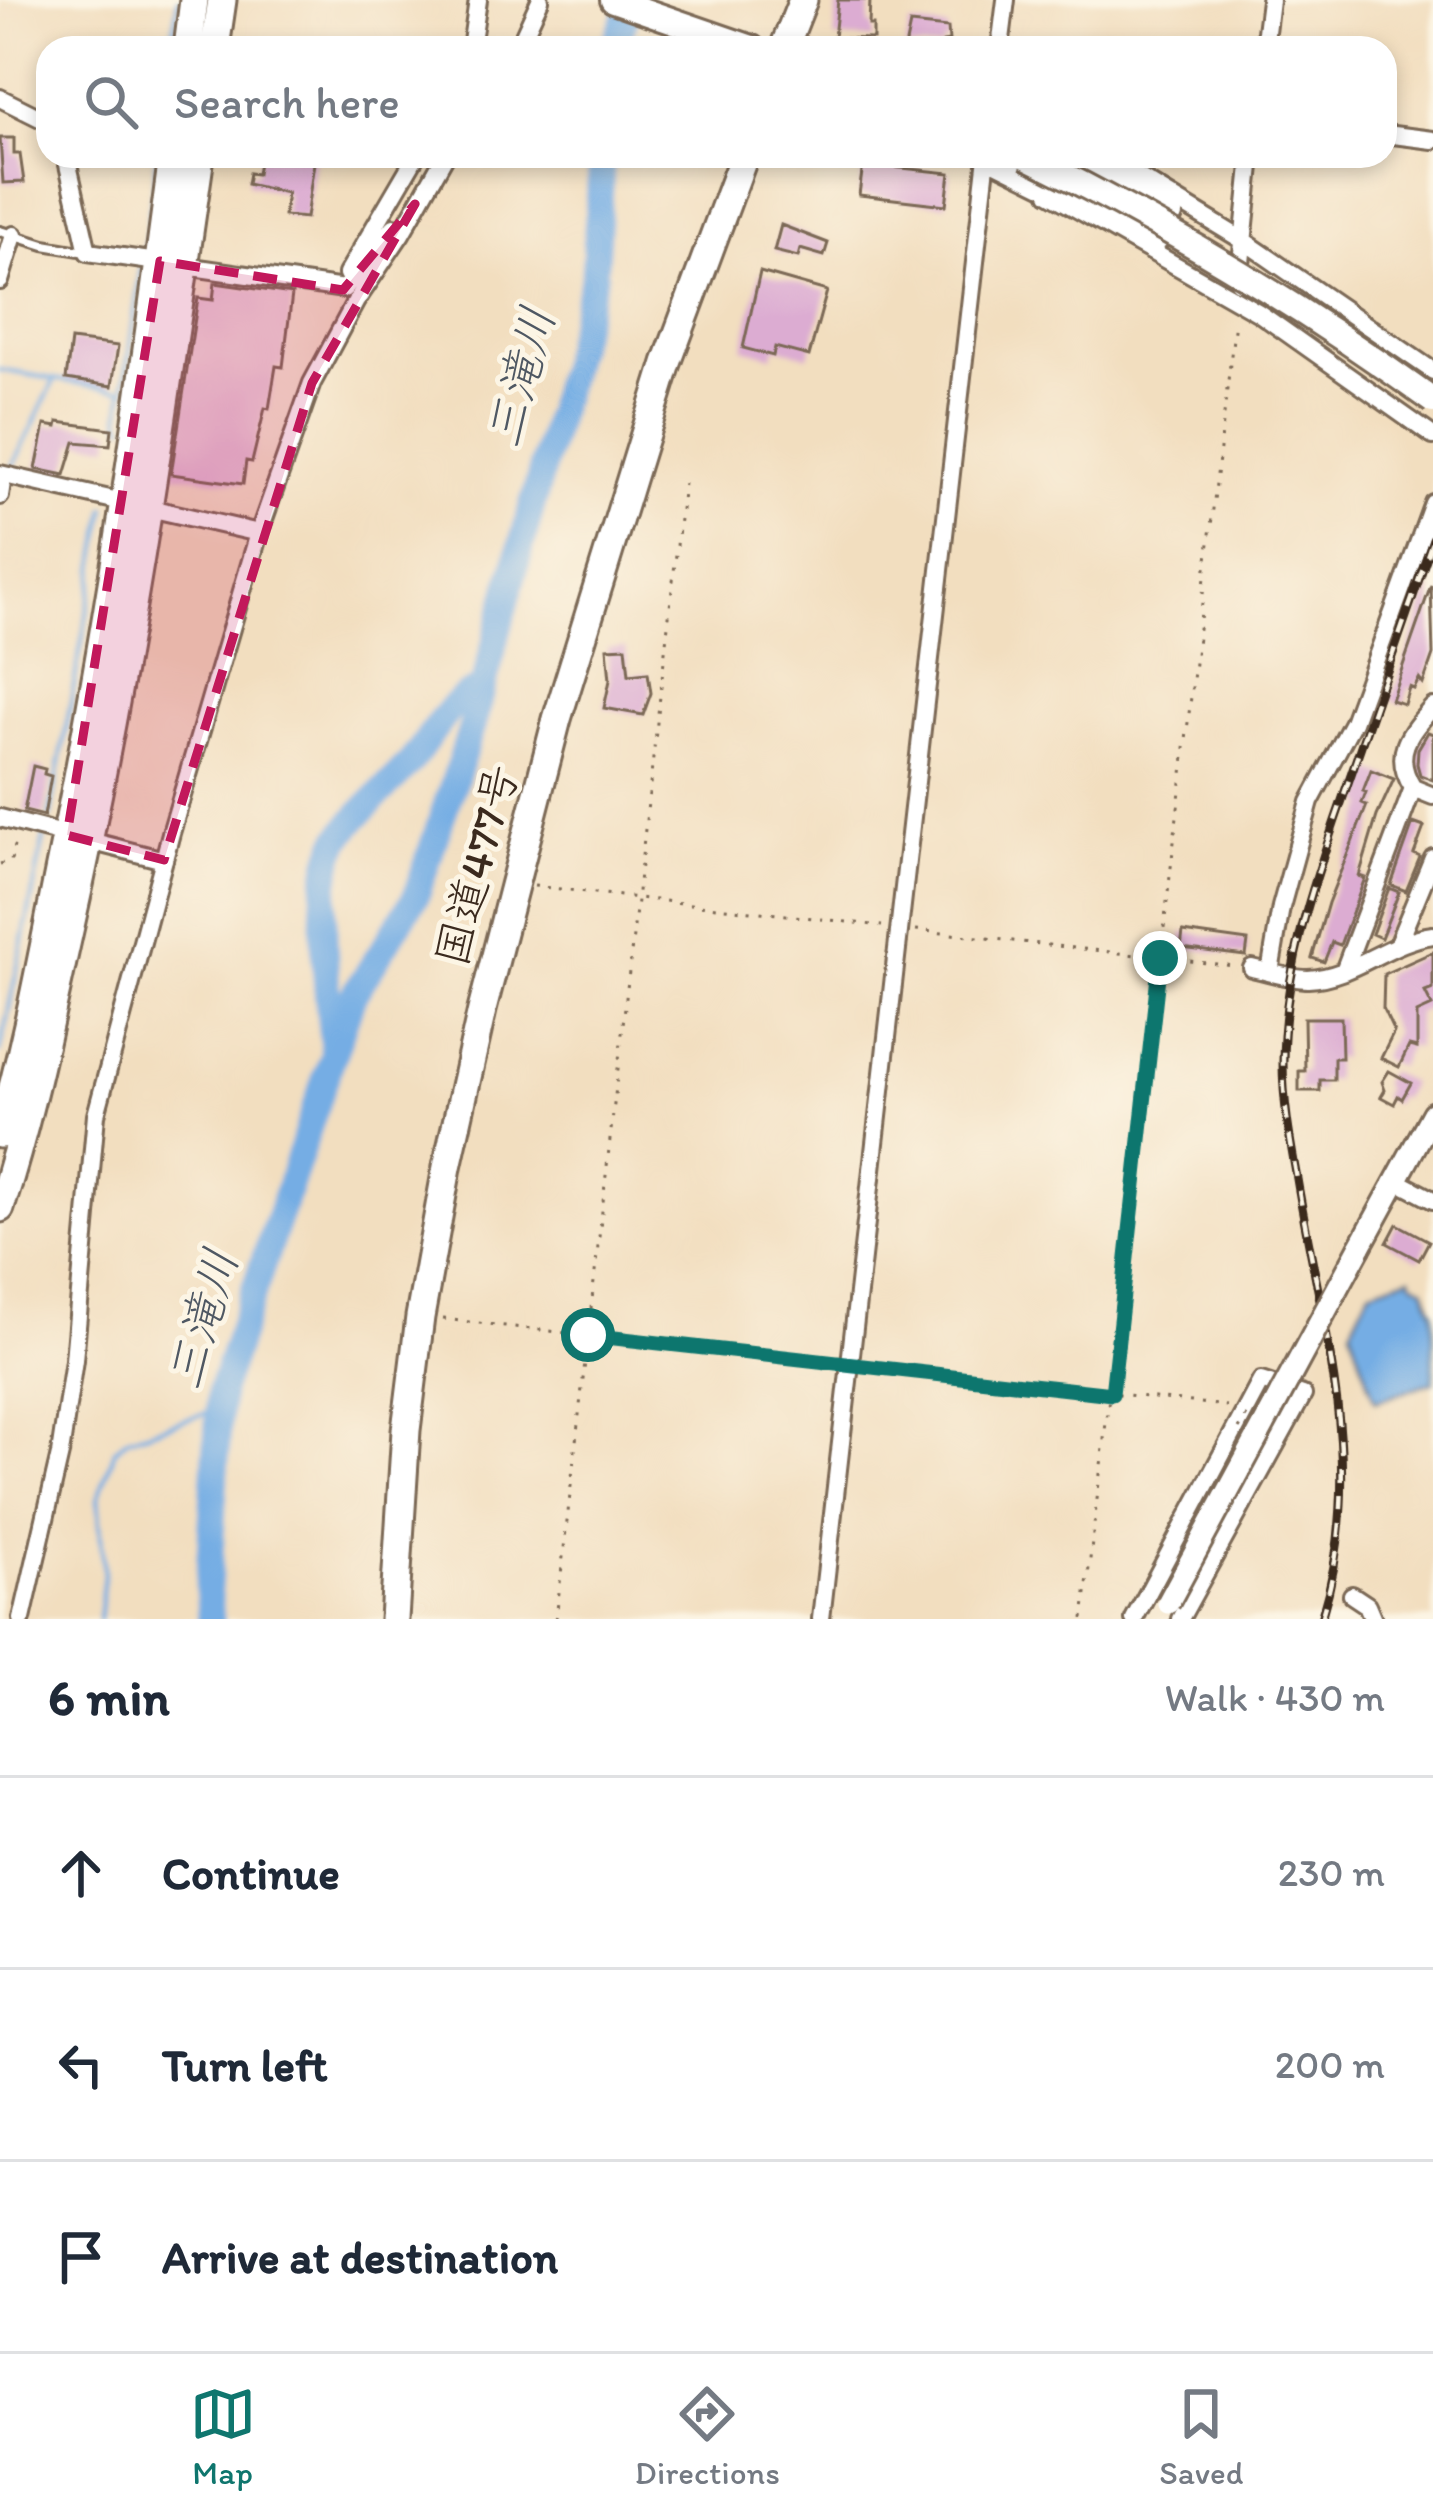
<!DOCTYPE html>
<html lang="en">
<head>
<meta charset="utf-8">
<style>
  body { margin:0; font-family:Itim,"Klee One",sans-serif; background:#f2f2f3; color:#1f2937 }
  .stop { position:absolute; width:36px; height:36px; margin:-27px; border:9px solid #0f766e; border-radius:50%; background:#fff }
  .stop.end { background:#0f766e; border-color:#fff; box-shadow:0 3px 12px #0008 }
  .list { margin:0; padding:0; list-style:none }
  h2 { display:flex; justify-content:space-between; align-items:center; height:156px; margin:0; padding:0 48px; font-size:51px }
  h2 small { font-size:39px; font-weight:400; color:#747a83 }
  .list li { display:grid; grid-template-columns:78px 1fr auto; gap:36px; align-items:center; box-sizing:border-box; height:192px; padding:0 48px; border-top:3px solid #e0e1e3 }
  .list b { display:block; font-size:45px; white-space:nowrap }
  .list em { font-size:39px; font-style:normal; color:#747a83 }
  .icon { flex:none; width:66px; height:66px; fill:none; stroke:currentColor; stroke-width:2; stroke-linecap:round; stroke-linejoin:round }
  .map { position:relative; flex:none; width:1433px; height:1619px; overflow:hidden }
  .search { position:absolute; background:#fff; box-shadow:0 6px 18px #0003; left:36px; right:36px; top:36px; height:132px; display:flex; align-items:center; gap:30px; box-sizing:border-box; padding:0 42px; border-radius:36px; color:#747a83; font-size:45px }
  .sheet { height:732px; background:#fff }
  nav { display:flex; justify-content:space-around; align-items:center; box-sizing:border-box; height:168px; border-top:3px solid #e0e1e3; background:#fff; font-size:33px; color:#747a83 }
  nav a { display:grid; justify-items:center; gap:6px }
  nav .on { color:#0f766e }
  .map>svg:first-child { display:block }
</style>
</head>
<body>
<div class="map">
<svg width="1433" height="1619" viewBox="0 0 1433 1619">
  <rect width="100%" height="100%" fill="#fcf5e5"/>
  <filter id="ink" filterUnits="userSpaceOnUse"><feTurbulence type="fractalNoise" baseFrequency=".00833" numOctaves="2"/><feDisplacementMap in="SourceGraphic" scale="24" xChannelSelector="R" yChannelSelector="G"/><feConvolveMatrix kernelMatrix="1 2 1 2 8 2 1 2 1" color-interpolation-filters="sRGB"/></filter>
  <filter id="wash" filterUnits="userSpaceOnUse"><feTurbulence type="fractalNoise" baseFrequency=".004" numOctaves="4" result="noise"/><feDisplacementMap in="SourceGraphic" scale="48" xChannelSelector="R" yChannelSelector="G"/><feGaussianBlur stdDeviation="2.7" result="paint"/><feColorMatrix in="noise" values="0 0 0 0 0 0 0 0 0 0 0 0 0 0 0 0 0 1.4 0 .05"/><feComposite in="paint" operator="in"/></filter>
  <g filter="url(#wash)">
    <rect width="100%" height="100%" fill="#f2debf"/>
    <path fill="#75ade4" stroke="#586c81" stroke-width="3" d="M1411,1276L1412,1281L1424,1287L1433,1312V1382L1375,1401L1351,1329L1370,1290Z"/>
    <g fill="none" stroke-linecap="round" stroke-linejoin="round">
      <path stroke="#75ade4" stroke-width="4.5" d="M171,48L178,0
        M145,250L157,156
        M0,370L125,391
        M124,426L120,417L141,268
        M12,469L55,379
        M50,817L106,508
        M0,1052L44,838
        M99,1619L104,1575L98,1499L115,1450L128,1438L219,1409"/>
      <path stroke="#75ade4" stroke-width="27" d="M613,48L633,0
        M333,1047C327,996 314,887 338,842C352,817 393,784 413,759C435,731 449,698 483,688
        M211,1619L208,1589L220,1391L353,996L416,896L475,717L594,276L602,156"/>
    </g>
    <g id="blocks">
      <path fill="#dcacd2" d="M838,0H870L869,25H873V39L834,38Z
        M910,24L948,28L949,41L943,42L942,48H905Z
        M0,138H14V154H20L24,182L3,183Z
        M260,156H315L306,218L284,216L287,193L247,184L249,173L257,174Z
        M863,164L950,173L946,205L859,195Z
        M781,225L828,243L824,256L800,249L798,257L774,251Z
        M760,272L827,291L809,356L775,347L773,356L743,348Z
        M215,283L292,294L283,367L276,366L269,409L265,408L252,462L246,461L243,484L171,474L198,298L213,300Z
        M71,340L118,346L112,386L66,379Z
        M58,422L112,429L110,445L75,442L65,475L36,469L45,425L57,427Z
        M1431,585L1433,655L1423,684L1419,679L1414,689L1409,687L1404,704L1391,700Z
        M626,647L629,675L648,673L651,693L643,715L604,708L610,680L607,648Z
        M1428,732L1433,734V780L1420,775L1417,764L1418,749Z
        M33,766L45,769L44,774L51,776L44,816L24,811Z
        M1371,770L1394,779L1377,816L1359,876L1365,878L1340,945L1332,942L1324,962L1312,958L1328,903L1367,805L1362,803L1366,792L1363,791Z
        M1413,823L1424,827L1414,854L1420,857L1406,891L1391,885Z
        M1389,888L1399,892L1381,938L1372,934Z
        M1183,932L1248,941L1246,956L1181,948Z
        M1433,952V989L1425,992L1432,1006L1417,1013V1048L1409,1046L1399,1067L1381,1058L1394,1032L1383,1009L1384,974Z
        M1304,1018H1341L1342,1058H1334V1080H1320V1091H1299V1071H1305Z
        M1389,1071L1411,1083L1402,1099L1398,1096L1394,1104L1381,1097L1385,1090L1382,1082Z
        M1397,1224L1429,1241L1419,1260L1387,1243Z"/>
    </g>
  </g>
  <g filter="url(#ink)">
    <use href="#blocks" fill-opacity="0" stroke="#7b6956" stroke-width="3"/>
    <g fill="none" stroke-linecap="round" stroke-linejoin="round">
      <defs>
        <path id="service" d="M0,231L44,245L86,252"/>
        <path id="minor" d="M471,48L478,0
          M518,48L540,0
          M1000,48L1006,0
          M1264,48L1270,0
          M0,98L48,122
          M1385,134L1433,140
          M66,156L88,252L344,289L394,227
          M1088,156L1119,165L1244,241L1433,371
          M1049,193L1259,313L1433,436
          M347,274L416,156
          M0,281L14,235
          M1239,282L1252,156
          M0,474L259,533
          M0,496L3,475
          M1433,707C1409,733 1391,754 1413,788L1433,796
          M0,818L164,860
          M1398,943L1433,858
          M1252,968C1270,972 1290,979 1308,979C1354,977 1388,941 1433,935
          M1344,971L1413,788
          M1270,972L1281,907L1310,802L1353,722L1433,503
          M1397,1181L1433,1200
          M1352,1595L1367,1605L1373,1619
          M22,1619L60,1454L74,1360L96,1115L171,833L259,533L312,383L356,301L401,234L445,156
          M821,1619L987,156
          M1134,1619L1261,1381L1303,1395L1180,1619"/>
        <path id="tertiary" d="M1360,1247L1433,1113"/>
        <path id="primary" d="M613,0L752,48
          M991,156L1157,238
          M1063,156L1170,214"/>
        <path id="trunk" d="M188,48L194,0
          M215,48L222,0
          M784,48L803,0
          M0,1134C26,1047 42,957 60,867C109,632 142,394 173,156
          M0,1208C30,1116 49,1020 70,926C127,671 163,414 200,156
          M394,1619L406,1430L420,1317L447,1167L482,1010L557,719L667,363L744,156"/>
      </defs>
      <use href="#service" stroke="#7b6956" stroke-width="14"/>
      <use href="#minor" stroke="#7b6956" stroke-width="22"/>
      <use href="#tertiary" stroke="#7b6956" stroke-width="27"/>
      <use href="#primary" stroke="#7b6956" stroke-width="30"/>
      <use href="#trunk" stroke="#7b6956" stroke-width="33"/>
      <path stroke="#7b6956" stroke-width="3" stroke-dasharray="3 9" stroke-linecap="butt" d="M0,864L11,861L15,840
        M534,886L882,926
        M916,930L1234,966
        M443,1319L833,1363
        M867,1366L1227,1406
        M556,1619L684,483
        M1083,1619L1235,321"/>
      <use href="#service" stroke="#fff" stroke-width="8"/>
      <use href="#minor" stroke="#fff" stroke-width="16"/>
      <use href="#tertiary" stroke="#fff" stroke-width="21"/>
      <use href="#primary" stroke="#fff" stroke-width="24"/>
      <use href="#trunk" stroke="#fff" stroke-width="27"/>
      <defs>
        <path id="rail" d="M1321,1619C1369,1466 1322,1330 1297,1179C1290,1140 1283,1101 1283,1062C1284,962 1317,873 1349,780C1377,699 1405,619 1433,539"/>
      </defs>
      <use href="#rail" stroke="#3b2a1e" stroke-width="9"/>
      <use href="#rail" stroke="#fcf5e5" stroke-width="4.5" stroke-dasharray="14" stroke-linecap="butt"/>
      <defs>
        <path id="tertiary-bridge" d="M1168,1603L1360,1247"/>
        <path id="primary-bridge" d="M1026,156C1168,225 1304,308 1433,401"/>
      </defs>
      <use href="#tertiary-bridge" stroke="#7b6956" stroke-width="27" stroke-linecap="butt"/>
      <use href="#primary-bridge" stroke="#7b6956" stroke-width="30" stroke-linecap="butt"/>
      <path stroke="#7b6956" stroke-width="3" stroke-dasharray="3 9" stroke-linecap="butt" d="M1239,1429L1250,1410"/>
      <use href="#tertiary-bridge" stroke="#fff" stroke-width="21"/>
      <use href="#primary-bridge" stroke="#fff" stroke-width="24"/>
    </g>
  </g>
  <g fill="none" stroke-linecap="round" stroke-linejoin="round" filter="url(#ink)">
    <path stroke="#0f766e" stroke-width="15" d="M588,1335L1112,1394L1160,958"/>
  </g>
  <path fill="#c2185b" fill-opacity="0.2" stroke="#c2185b" stroke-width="9" stroke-dasharray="24 15" stroke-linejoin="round" d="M415,204L312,383L164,860L67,835L160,261L343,290Z"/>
  <g text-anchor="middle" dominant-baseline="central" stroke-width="10" stroke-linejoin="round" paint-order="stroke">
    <g font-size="45" fill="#3b2a1e" stroke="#fcf5e5">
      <text transform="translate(476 865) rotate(-75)">国道477号</text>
    </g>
    <g font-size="48" font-style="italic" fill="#4f5863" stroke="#fcf5e5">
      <text transform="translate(520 377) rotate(-75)">三滝川</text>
      <text transform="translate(202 1319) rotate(-74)">三滝川</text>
    </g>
  </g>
</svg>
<div class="stop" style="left:588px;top:1335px"></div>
<div class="stop end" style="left:1160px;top:958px"></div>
<div class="search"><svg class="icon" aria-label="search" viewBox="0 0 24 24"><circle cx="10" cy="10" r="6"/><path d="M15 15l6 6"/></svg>Search here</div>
</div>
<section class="sheet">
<h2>6 min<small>Walk · 430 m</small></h2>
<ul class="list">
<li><svg class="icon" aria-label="ahead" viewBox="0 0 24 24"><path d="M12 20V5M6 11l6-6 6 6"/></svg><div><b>Continue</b></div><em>230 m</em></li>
<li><svg class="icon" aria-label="left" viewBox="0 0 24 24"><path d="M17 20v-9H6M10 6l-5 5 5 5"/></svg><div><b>Turn left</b></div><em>200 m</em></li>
<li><svg class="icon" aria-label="arrive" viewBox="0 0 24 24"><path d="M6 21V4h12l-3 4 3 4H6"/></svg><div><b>Arrive at destination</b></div></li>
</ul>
</section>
<nav>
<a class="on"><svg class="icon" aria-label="map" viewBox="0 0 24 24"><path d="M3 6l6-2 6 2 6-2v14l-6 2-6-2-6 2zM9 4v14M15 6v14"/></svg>Map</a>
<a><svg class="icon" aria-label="directions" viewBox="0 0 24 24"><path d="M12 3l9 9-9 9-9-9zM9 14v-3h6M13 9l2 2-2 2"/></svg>Directions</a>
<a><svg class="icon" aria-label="saved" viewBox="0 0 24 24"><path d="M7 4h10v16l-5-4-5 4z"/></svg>Saved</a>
</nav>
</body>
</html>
